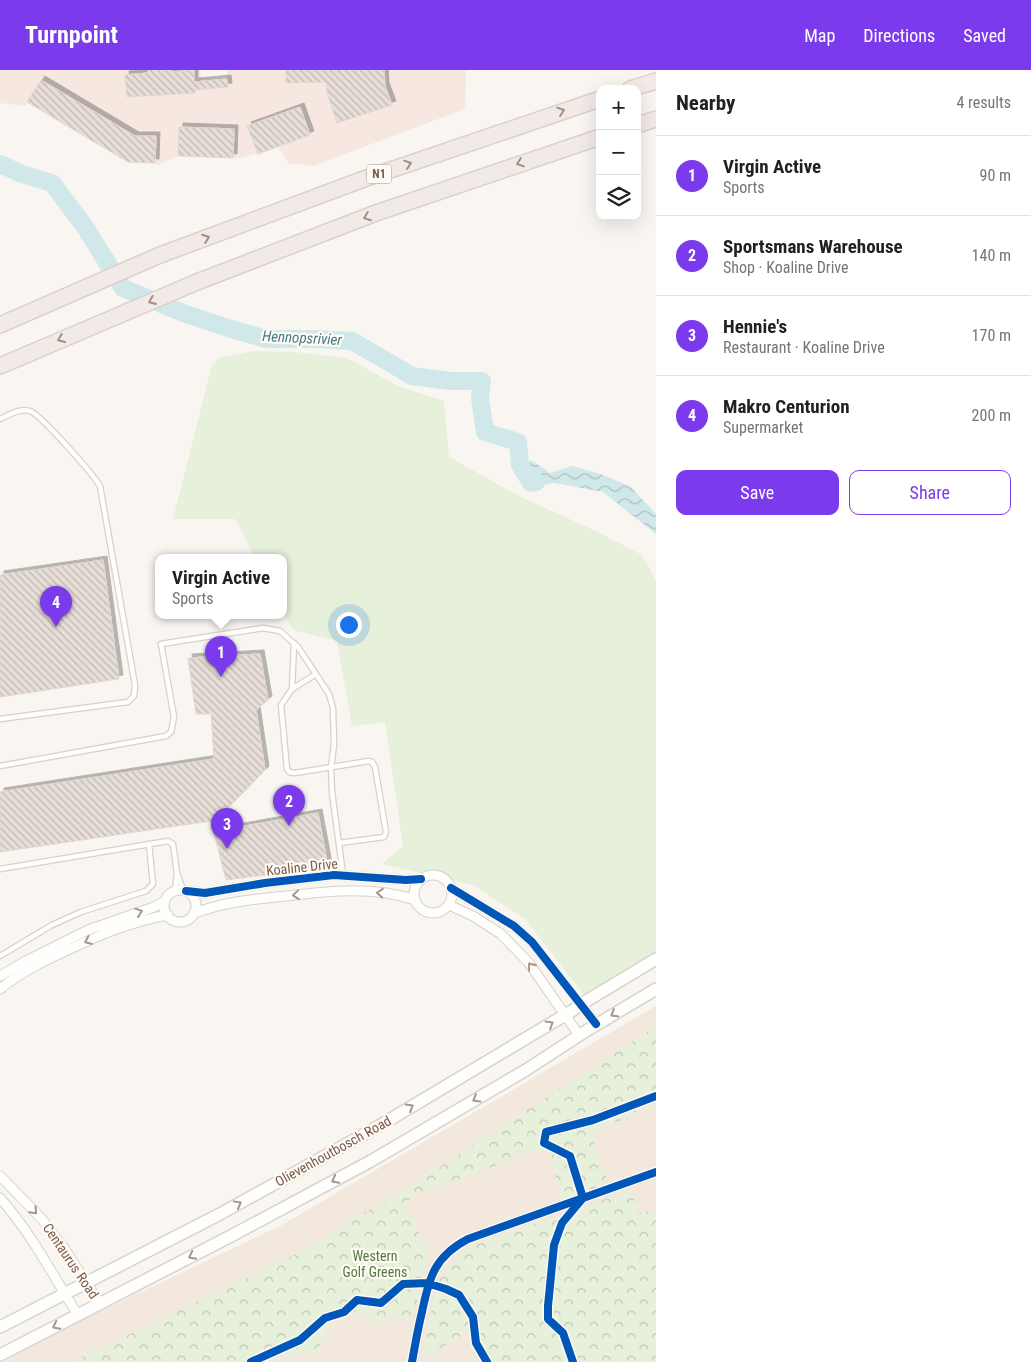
<!DOCTYPE html>
<html lang="en">
<head>
<meta charset="utf-8">
<style>
  body { margin:0; font-family:"Roboto Condensed",sans-serif; background:#f6f6f6; color:#202124 }
  .controls { position:absolute; right:15px; top:15px; display:grid; overflow:hidden; border-radius:10px; box-shadow:0 5px 20px #0002 }
  .controls button { width:45px; height:45px; display:grid; place-items:center; padding:0; border:0; border-bottom:1px solid #e0e0e0; background:#fff; color:#202124; font:25px sans-serif }
  .you { position:absolute; left:348px; top:554px; width:18px; height:18px; margin:-12px; border:4px solid #fff; border-radius:50%; background:#1a73e8; box-shadow:0 0 0 8px #1a73e833 }
  .badge { display:grid; place-items:center; width:32px; height:32px; border-radius:50%; background:#7c3aed; color:#fff; font-size:16px; font-weight:700 }
  .pin { position:absolute; translate:-50% -41px; filter:drop-shadow(0 1px 2px #0008) }
  .pin::after { content:''; position:absolute; top:26px; width:18px; height:15px; background:inherit; clip-path:polygon(0 0,100% 0,50% 100%) }
  .popup { position:absolute; left:155px; top:484px; width:132px; height:65px; box-sizing:border-box; display:grid; place-content:center; border-radius:10px; background:#fff; filter:drop-shadow(0 1px 4px #0005); font-size:16px; white-space:nowrap; color:#757577 }
  .popup b { font-size:19px; color:#202124 }
  .popup::after { content:''; position:absolute; left:50%; top:100%; margin-left:-10px; border:10px solid transparent; border-top-color:#fff }
  .list { margin:0; padding:0; list-style:none }
  h2 { display:flex; justify-content:space-between; align-items:center; height:65px; margin:0; padding:0 20px; font-size:21px }
  h2 small { font-size:16px; font-weight:400; color:#757577 }
  .list li { display:grid; grid-template-columns:32px 1fr auto; gap:15px; align-items:center; box-sizing:border-box; height:80px; padding:0 20px; border-top:1px solid #e0e0e0 }
  .list b { display:block; font-size:19px; white-space:nowrap }
  .list p { margin:0; font-size:16px; white-space:nowrap; color:#757577 }
  .list em { font-size:16px; font-style:normal; color:#757577 }
  .actions { display:flex; gap:10px; padding:15px 20px }
  .actions a { flex:1; padding:11px 0; border:1px solid #7c3aed; border-radius:10px; text-align:center; font-size:18px; color:#7c3aed }
  .actions .main { background:#7c3aed; color:#fff }
  .icon { flex:none; width:28px; height:28px; fill:none; stroke:currentColor; stroke-width:2; stroke-linecap:round; stroke-linejoin:round }
  .map { position:relative; flex:none; width:656px; height:1292px; overflow:hidden }
  header { display:flex; align-items:center; gap:30px; box-sizing:border-box; height:70px; padding:0 25px; background:#7c3aed; color:#fff }
  header strong { font-size:24px }
  nav { display:flex; gap:28px; margin-inline-start:auto; font-size:18px }
  main { display:flex }
  aside { flex:1; background:#fff }
  .map>svg:first-child { display:block }
</style>
</head>
<body>
<header>
<strong>Turnpoint</strong>
<nav><a>Map</a><a>Directions</a><a>Saved</a></nav>
</header>
<main>
<div class="map">
<svg width="656" height="1292" viewBox="0 0 656 1292">
  <defs>
    <pattern id="park-crowns" width="20" height="18" patternUnits="userSpaceOnUse" patternTransform="scale(1.25)"><rect width="20" height="18" fill="#e7f0db"/><path d="M2 6a3 3 0 1 1 6 0M12 15a3 3 0 1 1 6 0" fill="none" stroke="#c0c6b4"/></pattern>
    <pattern id="water-waves" width="16" height="10" patternUnits="userSpaceOnUse" patternTransform="scale(1.25)"><rect width="16" height="10" fill="#d0e8ea"/><path d="M0 5q4-4 8 0t8 0" fill="none" stroke="#aebfc0"/></pattern>
    <pattern id="building-back-hatch" width="6" height="6" patternUnits="userSpaceOnUse" patternTransform="scale(1.25)"><rect width="6" height="6" fill="#e6ded7"/><path d="M-1 5l2 2M0 0l6 6M5-1l2 2" fill="none" stroke="#bfb7b1"/></pattern>
    <filter id="shadow"><feDropShadow dx="4" dy="-4" stdDeviation="0" flood-color="#0004"/></filter>
  </defs>
  <rect width="100%" height="100%" fill="#f9f5f0"/>
  <path fill="#f2e8de" d="M656,936V1292H3L88,1247L280,1156Z"/>
  <path fill="#f6e8e1" d="M0,0H200L201,11L227,9V0H466L465,39L313,96L288,93L278,77L242,88L178,86L158,95L155,93L128,92L27,32L25,36L0,33Z"/>
  <path fill="#e7f0db" d="M254,281L295,282L347,288L398,316L444,331L449,387L521,427L598,462L642,485L656,511V891L588,930L525,849L473,815L382,794L403,776L385,652L352,656L337,571L293,560L284,543V488H256L235,449H173L212,295L221,287Z"/>
  <path fill="url(#park-crowns)" d="M656,956V1034L592,1063L596,1079L610,1118L563,1134L548,1080L532,1081L472,1105L423,1121L404,1133L428,1181L412,1253L393,1245L374,1255L358,1240L332,1251L317,1282L271,1287L264,1292H72L309,1178L353,1149L392,1128Z
    M631,1120L638,1143L648,1141L656,1147V1292H482L468,1262L422,1289L437,1212L464,1179Z"/>
  <path fill="url(#water-waves)" d="M531,390L550,403L572,396L601,404L631,417L656,444V464L603,422L554,413L528,418L519,400Z"/>
  <g fill="none" stroke-linecap="round" stroke-linejoin="round">
    <path stroke="#d0e8ea" stroke-width="18" d="M0,94L22,104L52,113L85,157L123,218L183,243L228,258L266,269H314L352,271L412,306L450,311H482L480,328L485,362L518,372L520,395L531,413L536,412"/>
  </g>
  <path fill="url(#building-back-hatch)" stroke="#e2d8d2" filter="url(#shadow)" d="M148,0H171V2L194,0V12L227,9L228,17L195,20V23L127,27L125,5L148,3Z
    M286,0H384L385,16L392,35L337,53L327,23L326,12L286,13Z
    M41,10L135,66H156L155,93L128,92L27,32Z
    M300,37L310,65L258,84L247,56Z
    M179,57L234,59L233,88L178,86Z
    M103,490L119,609L0,627V505Z
    M260,584L268,630L256,640L265,700L223,743L240,757L318,743L328,797L226,810L211,751L0,782V722L214,689L211,644H196L188,588Z"/>
  <g fill="none" stroke-linecap="round" stroke-linejoin="round">
    <defs>
      <path id="service" d="M0,349C9,345 20,338 30,341C41,345 93,404 100,416L135,615L134,626L128,632L0,649
        M316,604L292,619L281,635L287,699L289,702L295,703L369,691L372,692L375,697L386,762L384,767L339,773
        M292,619L294,573
        M0,696L166,666L171,662L174,647L161,574L263,558L280,561L298,577L329,624L333,638L334,675L331,697L332,722L343,805
        M0,799L168,771L173,774L177,803L183,820
        M175,821L177,804
        M0,886L52,855L81,842L146,821L153,814L149,774"/>
      <path id="minor" d="M414 824a19 19 0 1 1 38 0a19 19 0 1 1-38 0Z
        M451,818L514,856L532,872L596,954
        M164 836a16 16 0 1 1 32 0a16 16 0 1 1-32 0Z
        M186,821L205,823L265,813L334,805L406,810L421,809
        M449,835L473,846L501,864L529,893L579,965
        M193,844C222,832 255,829 286,826C328,821 374,816 415,830
        M0,906L26,891L88,860L154,837L165,831
        M0,919C21,902 46,890 70,879C102,864 133,851 168,845
        M0,1106L42,1149L64,1178L100,1234
        M0,1128C32,1164 53,1206 78,1245
        M412,1292C415,1275 418,1258 422,1242C429,1207 435,1186 468,1169L656,1102"/>
      <path id="secondary" d="M0,1257L220,1144L379,1056L570,942L588,930L656,889
        M0,1285L231,1166L371,1091L526,1000L586,961L656,919"/>
      <path id="motorway" d="M630,19L656,11
        M637,55L656,49
        M0,255L160,185L364,109L600,29
        M0,296L197,212L376,143L600,67"/>
    </defs>
    <use href="#service" stroke="#d7d1cb" stroke-width="7"/>
    <use href="#minor" stroke="#d7d1cb" stroke-width="11"/>
    <use href="#secondary" stroke="#d9d2cb" stroke-width="14"/>
    <use href="#motorway" stroke="#dad1cc" stroke-width="18"/>
    <use href="#service" stroke="#fefefd" stroke-width="4.5"/>
    <use href="#minor" stroke="#fefefd" stroke-width="9"/>
    <use href="#secondary" stroke="#fefefd" stroke-width="11"/>
    <use href="#motorway" stroke="#f2eae7" stroke-width="15"/>
    <defs>
      <path id="cycleway" d="M451,818L514,856L532,872L596,954
        M186,821L205,823L265,813L334,805L406,810L421,809
        M251,1292L300,1270L325,1248L344,1242L357,1230L381,1233L403,1214L427,1213L446,1219L459,1225L473,1247L476,1273L487,1292
        M412,1292C415,1275 418,1258 422,1242C429,1207 435,1186 468,1169L656,1102
        M573,1292L563,1263L548,1249V1236L554,1175L562,1153L583,1128L570,1086L544,1073L546,1062L593,1050L656,1026"/>
    </defs>
    <use href="#cycleway" stroke="#fffaf3" stroke-width="11"/>
    <use href="#cycleway" stroke="#0057b8" stroke-width="8"/>
  </g>
  <defs><path id="oneway-chevron" d="M-2-3.5L2.5 0L-2 3.5" fill="none" stroke-width="1.6" stroke-linecap="round" stroke-linejoin="round" transform="scale(1.25)"/></defs>
  <g stroke="#a48e83">
    <use href="#oneway-chevron" transform="translate(561 41) rotate(-19)"/>
    <use href="#oneway-chevron" transform="translate(520 93) rotate(161)"/>
    <use href="#oneway-chevron" transform="translate(408 94) rotate(-19)"/>
    <use href="#oneway-chevron" transform="translate(367 147) rotate(159)"/>
    <use href="#oneway-chevron" transform="translate(206 168) rotate(-20)"/>
    <use href="#oneway-chevron" transform="translate(152 231) rotate(157)"/>
    <use href="#oneway-chevron" transform="translate(61 269) rotate(157)"/>
  </g>
  <g stroke="#a8958b">
    <use href="#oneway-chevron" transform="translate(380 823) rotate(-176)"/>
    <use href="#oneway-chevron" transform="translate(296 825) rotate(174)"/>
    <use href="#oneway-chevron" transform="translate(139 842) rotate(-19)"/>
    <use href="#oneway-chevron" transform="translate(88 871) rotate(155)"/>
    <use href="#oneway-chevron" transform="translate(531 896) rotate(-128)"/>
    <use href="#oneway-chevron" transform="translate(614 944) rotate(149)"/>
    <use href="#oneway-chevron" transform="translate(550 954) rotate(-31)"/>
    <use href="#oneway-chevron" transform="translate(476 1029) rotate(149)"/>
    <use href="#oneway-chevron" transform="translate(410 1037) rotate(-31)"/>
    <use href="#oneway-chevron" transform="translate(335 1110) rotate(152)"/>
    <use href="#oneway-chevron" transform="translate(238 1134) rotate(-29)"/>
    <use href="#oneway-chevron" transform="translate(34 1141) rotate(47)"/>
    <use href="#oneway-chevron" transform="translate(192 1186) rotate(153)"/>
    <use href="#oneway-chevron" transform="translate(56 1256) rotate(153)"/>
  </g>
  <g text-anchor="middle" dominant-baseline="central" stroke-width="4.5" stroke-linejoin="round" paint-order="stroke">
    <rect fill="#fffaf3" stroke="#a28b7f" stroke-width="1" x="366.5" y="94.5" width="25" height="19" rx="4"/>
    <g font-size="12" font-weight="bold" fill="#7a5c4d">
      <text x="379" y="104">N1</text>
    </g>
    <g font-size="14" fill="#7a5c4d" stroke="#fffaf3">
      <text transform="translate(302 797) rotate(-6)">Koaline Drive</text>
      <text transform="translate(333 1081) rotate(-29)">Olievenhoutbosch Road</text>
      <text transform="translate(71 1191) rotate(56)">Centaurus Road</text>
    </g>
    <g font-size="14" fill="#537a41" stroke="#fffaf3">
      <text x="375" y="1186">Western<tspan x="375" dy="16">Golf Greens</tspan></text>
    </g>
    <g font-size="15" font-style="italic" fill="#437c86" stroke="#fffaf3">
      <text transform="translate(302 268) rotate(3)">Hennopsrivier</text>
    </g>
  </g>
</svg>
<div class="controls">
<button>+</button>
<button>−</button>
<button><svg class="icon" aria-label="layers" viewBox="0 0 24 24"><path d="M12 4l9 5-9 5-9-5zM3 14l9 5 9-5"/></svg></button>
</div>
<div class="you"></div>
<div class="pin badge" style="left:221px;top:607px">1</div>
<div class="popup"><b>Virgin Active</b>Sports</div>
<div class="pin badge" style="left:289px;top:756px">2</div>
<div class="pin badge" style="left:227px;top:779px">3</div>
<div class="pin badge" style="left:56px;top:557px">4</div>
</div>
<aside>
<h2>Nearby<small>4 results</small></h2>
<ul class="list">
<li><span class="badge">1</span><div><b>Virgin Active</b><p>Sports</p></div><em>90 m</em></li>
<li><span class="badge">2</span><div><b>Sportsmans Warehouse</b><p>Shop · Koaline Drive</p></div><em>140 m</em></li>
<li><span class="badge">3</span><div><b>Hennie's</b><p>Restaurant · Koaline Drive</p></div><em>170 m</em></li>
<li><span class="badge">4</span><div><b>Makro Centurion</b><p>Supermarket</p></div><em>200 m</em></li>
</ul>
<div class="actions"><a class="main">Save</a><a>Share</a></div>
</aside>
</main>
</body>
</html>
